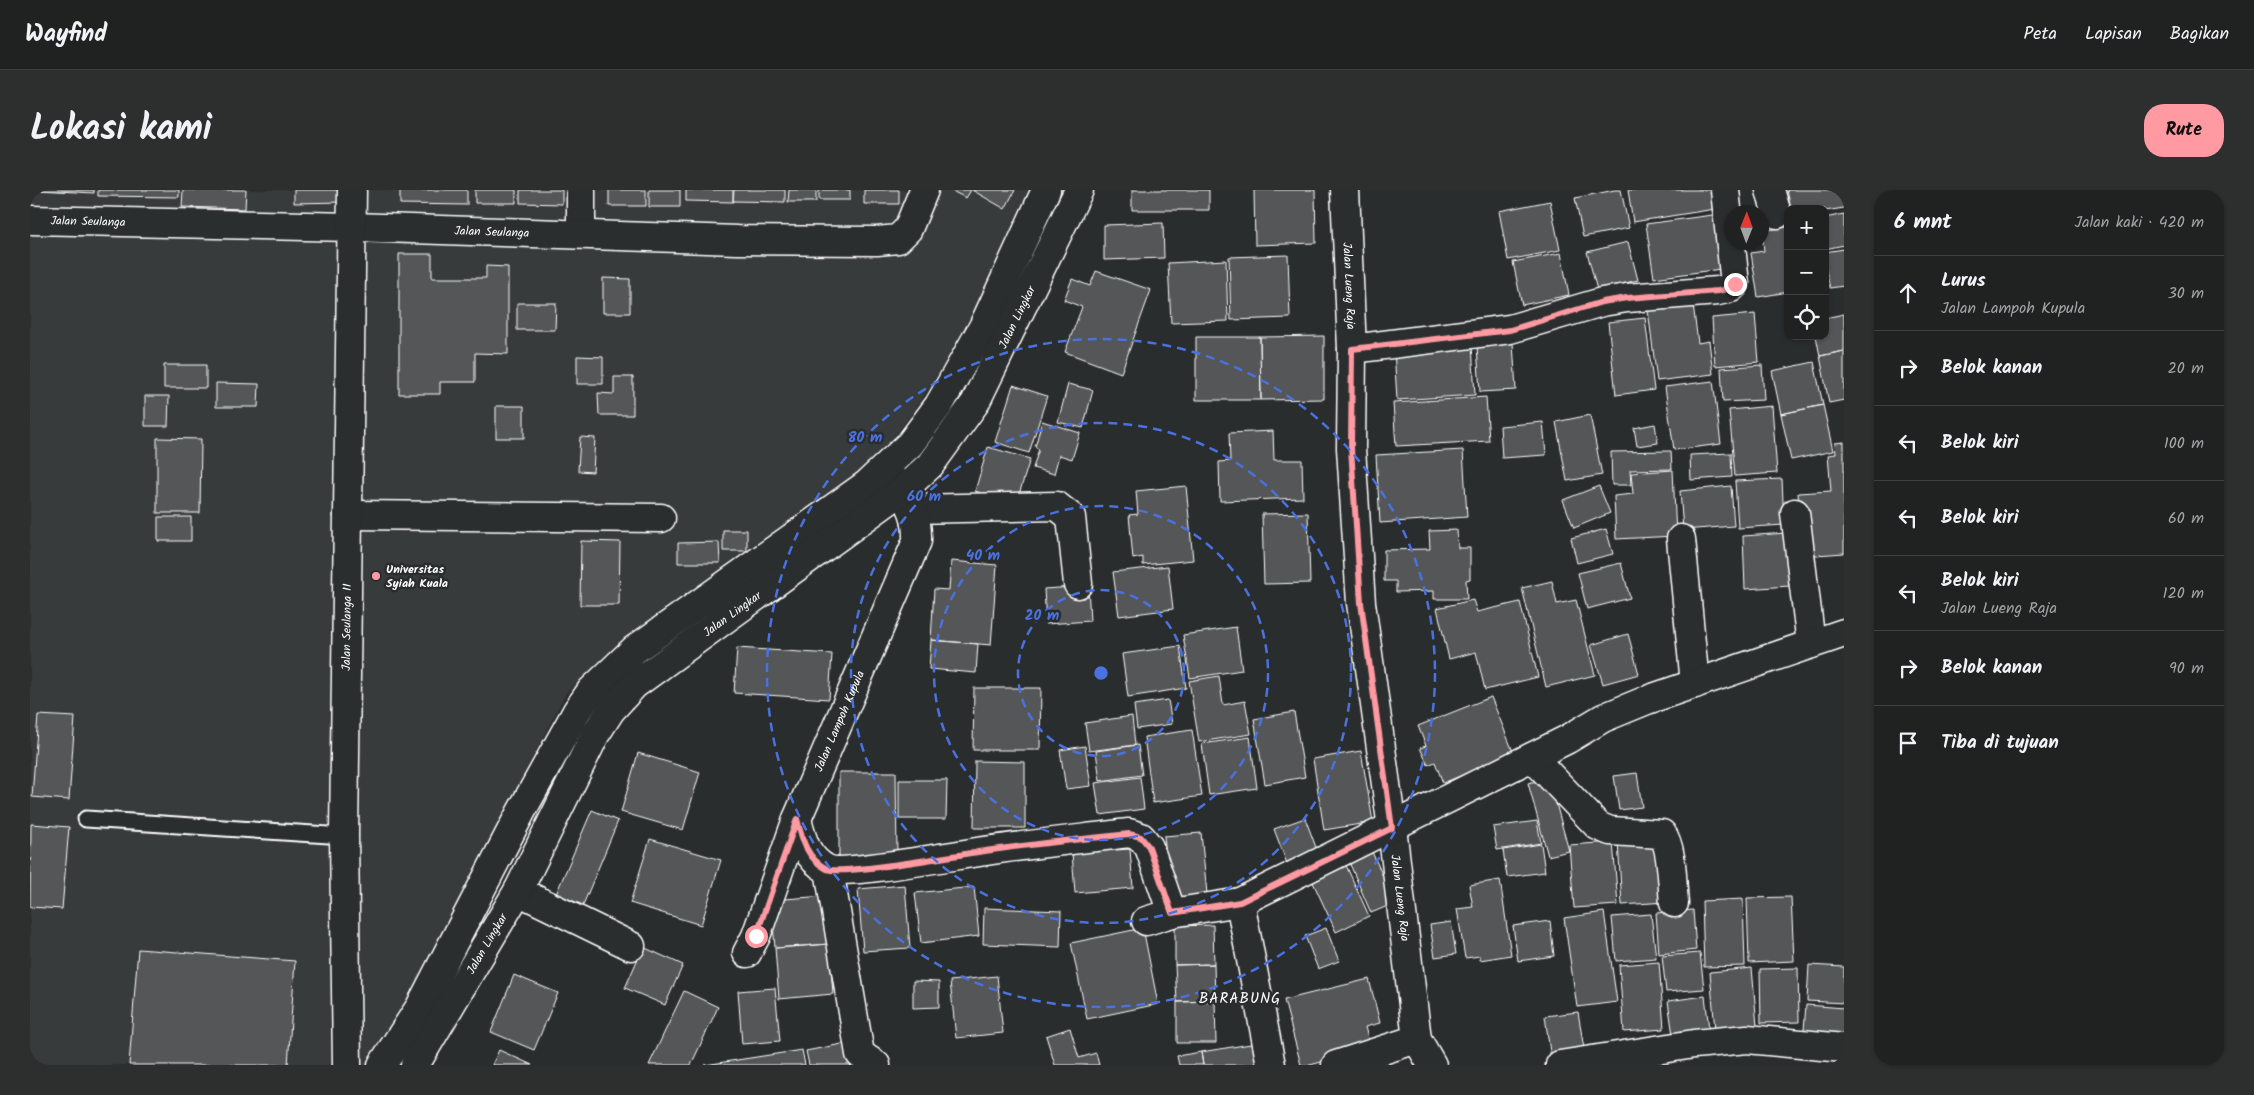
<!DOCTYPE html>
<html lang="id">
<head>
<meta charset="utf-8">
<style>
  body { margin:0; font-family:Kalam,sans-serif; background:#2d2f2f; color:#f1f3f6 }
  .controls { position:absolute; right:15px; top:15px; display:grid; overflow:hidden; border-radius:10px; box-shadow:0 1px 4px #0004 }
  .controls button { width:45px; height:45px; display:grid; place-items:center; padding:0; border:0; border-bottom:1px solid #3d3f40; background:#202222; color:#f1f3f6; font:25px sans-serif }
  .compass { position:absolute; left:1694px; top:15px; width:45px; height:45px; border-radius:50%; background:#202222; box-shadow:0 1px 4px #0004; rotate:1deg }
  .stop { position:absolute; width:15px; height:15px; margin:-11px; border:4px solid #ff9aa2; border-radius:50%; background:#fff }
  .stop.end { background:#ff9aa2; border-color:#fff; box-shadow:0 1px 5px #0008 }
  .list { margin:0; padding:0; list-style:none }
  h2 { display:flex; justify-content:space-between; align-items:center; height:65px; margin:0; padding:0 20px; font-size:21px }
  h2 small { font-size:16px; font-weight:400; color:#a2a4a5 }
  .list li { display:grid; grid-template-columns:32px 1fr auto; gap:15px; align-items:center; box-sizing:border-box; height:75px; padding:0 20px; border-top:1px solid #3d3f40 }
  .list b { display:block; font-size:19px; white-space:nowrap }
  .list p { margin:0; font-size:16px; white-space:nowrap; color:#a2a4a5 }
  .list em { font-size:16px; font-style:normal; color:#a2a4a5 }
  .icon { flex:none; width:28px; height:28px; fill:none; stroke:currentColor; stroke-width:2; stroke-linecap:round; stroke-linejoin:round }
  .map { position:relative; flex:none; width:1814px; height:875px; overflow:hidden; border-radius:20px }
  header { display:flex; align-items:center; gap:30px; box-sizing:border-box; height:70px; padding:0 25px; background:#202222; border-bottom:1px solid #3d3f40 }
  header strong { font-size:24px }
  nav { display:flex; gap:28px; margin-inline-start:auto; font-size:18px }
  .intro { display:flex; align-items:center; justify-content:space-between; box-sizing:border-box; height:120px; padding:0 30px }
  h1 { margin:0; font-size:35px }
  .button { padding:12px 22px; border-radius:20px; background:#ff9aa2; color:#111; font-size:18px; font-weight:700 }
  main { display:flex; gap:30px; padding:0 30px }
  aside { flex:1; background:#202222; border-radius:20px; box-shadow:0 1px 4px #0004 }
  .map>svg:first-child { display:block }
</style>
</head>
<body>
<header>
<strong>Wayfind</strong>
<nav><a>Peta</a><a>Lapisan</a><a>Bagikan</a></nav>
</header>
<div class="intro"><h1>Lokasi kami</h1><a class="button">Rute</a></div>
<main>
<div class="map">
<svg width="1814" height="875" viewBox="0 0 1814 875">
  <rect width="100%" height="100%" fill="#2a2d2e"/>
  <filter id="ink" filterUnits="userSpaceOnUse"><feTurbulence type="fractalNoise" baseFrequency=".02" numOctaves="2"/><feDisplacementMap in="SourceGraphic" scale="10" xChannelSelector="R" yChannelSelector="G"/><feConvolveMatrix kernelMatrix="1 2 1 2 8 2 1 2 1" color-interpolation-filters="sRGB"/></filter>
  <g filter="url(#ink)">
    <path fill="#373a3b" d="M0,0H1004L945,130L880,226L843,275L597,451L536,503L369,830L338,875H0Z"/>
    <path fill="#555758" stroke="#fff" d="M8,0H64V3Z
      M68,0H149V7L68,6Z
      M153,0H216L215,19L152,17Z
      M264,0H313V12L264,13Z
      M370,0H437V15L370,14Z
      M445,0H486V13H445Z
      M490,0H532V14L490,13Z
      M579,0H616V16H579Z
      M619,0H650V17H619Z
      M656,0H703V12L656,11Z
      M704,0H755V12L703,11Z
      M759,0H786V12H758Z
      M789,0H820V10H789Z
      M834,0H869V14H834Z
      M920,0H941L936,8Z
      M942,0H985L975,19Z
      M1102,0H1179V20H1102Z
      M1224,0H1285L1286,53L1225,55Z
      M1585,0H1591L1599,38L1553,47L1545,8Z
      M1598,0H1681L1685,19L1603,32Z
      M1757,0H1814V18L1795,21V19H1761Z
      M1520,11L1530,60L1478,70L1469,21Z
      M1690,24L1698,78L1624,88L1616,34Z
      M1814,24V55L1795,59V28Z
      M1133,33L1134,68L1074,70V35Z
      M1758,37V102L1728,107L1721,63L1734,61L1732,41Z
      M1598,52L1608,90L1567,100L1557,62Z
      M1814,59V96L1800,98L1795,76V62Z
      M1531,63L1539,105L1492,115L1483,72Z
      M369,64H402V88H456V76L478,77V164L445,163V192H410V204H369Z
      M1258,65L1260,128L1201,130L1199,67Z
      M1196,70L1198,131L1141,133L1138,73Z
      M1066,81L1121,100L1091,183L1035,162L1052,117L1034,110L1042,89L1060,96Z
      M573,88L600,89V123H573Z
      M487,113H526L525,140H487Z
      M1663,114L1668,153L1679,151L1683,184L1627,191L1618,120Z
      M1725,124L1729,172L1685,176L1682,128Z
      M1814,124V161L1790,166L1786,146H1795V128Z
      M1615,128L1624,200L1586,205L1578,132Z
      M1294,146V209L1231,210L1230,147Z
      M1166,147H1230L1231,210H1166Z
      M1483,153L1486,200L1450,202L1447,156Z
      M1442,155L1445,205L1367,210L1364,159Z
      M1814,161V210L1799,213L1790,166Z
      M547,166L573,167V194H547Z
      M1784,172L1793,215L1751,224L1742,181Z
      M134,175H176V198H134Z
      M1732,175L1734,210L1693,212L1691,178Z
      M584,187H603V225H569L568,203L584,204Z
      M1683,191L1691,254L1644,260L1635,197Z
      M186,193L229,194L228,217H186Z
      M1038,194L1063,200L1053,238L1028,232Z
      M983,195L1017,206L999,263L965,252Z
      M115,206H139L138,236H115Z
      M1456,207L1459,251L1366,256L1363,213Z
      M1793,215L1803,261L1761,270L1751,224Z
      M466,216H494V248H466Z
      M1742,216L1747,283L1705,286L1699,220Z
      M1560,225L1572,285L1537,291L1526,232Z
      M1012,231L1050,243L1042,269L1029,265L1024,284L1003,278L1009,259L1005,257Z
      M1513,232L1516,265L1472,268L1470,236Z
      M1625,234L1628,253L1607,256L1604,238Z
      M1243,241L1244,270H1272L1273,308L1190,311L1189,272L1200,271L1199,243Z
      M550,247L565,248L563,282L548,281Z
      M127,248L171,249L170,323H127Z
      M1814,252V363L1773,366L1768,303L1801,301L1798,265L1806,264L1805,253Z
      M958,257L1000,269L986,314L945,301Z
      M1433,260L1437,327L1350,333L1346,265Z
      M1641,261L1642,279L1600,280L1601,295H1582L1581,262Z
      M1701,263L1702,287L1661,290L1660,265Z
      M1643,280L1646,346L1586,349L1584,306L1603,304L1601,283Z
      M1752,289L1754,335L1708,338L1705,291Z
      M1156,296L1163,370L1113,375V367L1103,369L1099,325L1108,324L1106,301Z
      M1569,296L1580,323L1544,338L1533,310Z
      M1701,296L1704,336L1653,340L1650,301Z
      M1278,323L1280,393L1234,394L1232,324Z
      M128,327H161V351H128Z
      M1576,339L1583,364L1547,373L1541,348Z
      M693,340H717V361H693Z
      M1427,340L1428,358H1440V389L1436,390L1437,409H1404V401L1366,402V391H1354V360L1400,359L1399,341Z
      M1757,343L1759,396L1715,399L1713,346Z
      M551,351L590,352L589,415H550Z
      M689,352L690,373H648V353Z
      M921,371L967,375L961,455L901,450L904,399L919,400Z
      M1591,373L1600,408L1557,419L1548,383Z
      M1138,376L1143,419L1089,426L1083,382Z
      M1522,391L1527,414L1546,410L1565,485L1516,497L1492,398Z
      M1058,396L1060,431L1016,434L1014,399Z
      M1443,410L1447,422L1490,412L1508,487L1455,500L1446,462L1419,469L1407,418Z
      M1206,437L1212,480L1160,488L1153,445Z
      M1598,444L1609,484L1573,494L1561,455Z
      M901,450L948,454L946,483L899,479Z
      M1150,456L1156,498L1098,507L1092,464Z
      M707,458L802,464L799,509L704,503Z
      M1189,486L1193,515L1215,511L1221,544L1169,552L1159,491Z
      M944,498H1011L1010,560H943Z
      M1461,507L1484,564L1413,593L1405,572L1398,575L1390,558L1396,556L1388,536Z
      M1138,510L1142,534L1107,539L1104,515Z
      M1264,522L1275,587L1235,594L1224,529Z
      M8,525L45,527L39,610L2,607Z
      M1102,526L1105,555L1059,561L1055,533Z
      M1162,540L1172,606L1123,613L1114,547Z
      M1220,547L1227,598L1179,605L1172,554Z
      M1108,555L1112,585L1070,591L1066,561Z
      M1055,556L1061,596L1036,599L1030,560Z
      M1331,561L1343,632L1294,640L1283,569Z
      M608,563L670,582L653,640L591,622Z
      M945,571L995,572V638H944Z
      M809,582H866L867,667H809Z
      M1607,583L1612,617L1589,620L1584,586Z
      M1110,587L1114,619L1070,625L1065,593Z
      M1519,588L1539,661L1518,666L1498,593Z
      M869,590H917L916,629H869Z
      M562,620L588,631L553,715L526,704Z
      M1275,628L1290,668L1259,679L1244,639Z
      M1507,631L1511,653L1467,660L1463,637Z
      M1,634L39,637L32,719L0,717Z
      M1171,643L1177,704L1140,708L1134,646Z
      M620,649L691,670L671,735L600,713Z
      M1632,649L1636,712L1592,715L1588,652Z
      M1583,652L1588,715L1544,718L1539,655Z
      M1511,654L1515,682L1477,687L1473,660Z
      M1100,659L1103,698L1045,703L1042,663Z
      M1342,662L1365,713L1341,723L1319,672Z
      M1315,673L1339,726L1306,742L1281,688Z
      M1470,690L1481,765L1450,770V766L1435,768L1427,719L1443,717L1439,695Z
      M875,695L880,758L833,761L828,699Z
      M944,697L949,746L891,753L885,703Z
      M795,706L799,754L745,758L741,710Z
      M1761,707L1764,771L1719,773L1717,708Z
      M1713,709L1715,776L1674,777L1672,711Z
      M954,718L1031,721L1030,757L953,754Z
      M1663,720L1666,760L1629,764L1626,723Z
      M1574,722L1587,812L1547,817L1534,728Z
      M1621,724L1626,768L1586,771L1582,727Z
      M1520,731L1524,766L1488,771L1483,736Z
      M1421,732L1426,764L1405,767L1400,735Z
      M1183,735L1184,774L1145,775V736Z
      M1113,738L1128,814L1057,829L1041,753Z
      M1296,738L1309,771L1288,779L1275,746Z
      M799,754L803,804L749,809L745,758Z
      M613,757L653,775L635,815L595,798Z
      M108,759L265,771L258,875H99Z
      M1670,763L1674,799L1636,802L1632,766Z
      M1629,772L1634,839L1594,842L1589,775Z
      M1184,774L1185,811L1147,812L1145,775Z
      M1779,775L1814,777V813L1777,811Z
      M1722,778L1727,836L1685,840L1680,782Z
      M1768,778L1769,832L1731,833L1730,779Z
      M484,785L528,803L504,860L461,842Z
      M967,786L973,843L926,848L920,791Z
      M1339,789L1350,833L1335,837L1341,859L1280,875H1271L1254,810Z
      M883,791L909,792V817L883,818Z
      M745,798L750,851L712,854L708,801Z
      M654,801L688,817L661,875H619Z
      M1675,806L1680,847L1644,852L1638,811Z
      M1185,811L1186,853H1147V812Z
      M1776,815L1814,818V856L1773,852Z
      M1548,822L1555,865L1521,869L1515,826Z
      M1040,838L1049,868L1066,863L1069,875H1025L1016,846Z
      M817,853L821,875H779L776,861Z
      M1227,853L1230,875H1173L1171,862Z
      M469,860L502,875H462Z
      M772,860L775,875H675Z
      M1171,862L1173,875H1149L1147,866Z"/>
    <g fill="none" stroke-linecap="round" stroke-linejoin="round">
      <defs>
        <path id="service" d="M56,629L314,646"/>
        <g id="minor">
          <path d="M551,0V44"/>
          <path id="s1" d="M1315,0L1322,159L1321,258L1331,413L1362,638L1387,849L1402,875"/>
          <path d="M1740,0L1747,24"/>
          <path id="s2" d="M0,30L322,37L707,50L847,51L868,49L878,39L894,0"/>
          <path d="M1322,159L1480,139L1572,112L1597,108L1688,101L1701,98L1705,94L1695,0"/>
          <path d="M882,319L1027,316L1041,327L1048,394"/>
          <path d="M1765,323L1781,454"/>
          <path d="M318,325L631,328"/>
          <path d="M1651,349L1665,494"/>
          <path d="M1502,567L1568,636L1580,641L1632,644C1643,658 1642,696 1644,713"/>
          <path d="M767,629C772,650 777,669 797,679C812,686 931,664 955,661C1003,654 1051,649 1099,643L1111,647L1119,657L1142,723"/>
          <path d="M799,680L830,864L846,875"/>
          <path d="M488,701L601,756"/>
          <path d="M1210,712L1241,875"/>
          <path d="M1116,731L1142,723L1210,712L1538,549L1573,528L1617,510L1814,443"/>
          <path id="s3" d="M717,763L726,746L767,629L887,351C888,319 876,303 855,280"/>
          <path id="s4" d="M317,875L314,646L322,0"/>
          <path d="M1306,875L1387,849"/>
          <path d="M1530,875L1664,854L1717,849L1814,858"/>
        </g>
        <g id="tertiary">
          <path d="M352,875L390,817L491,622L547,521L561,501L604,460L836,295L880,254L909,215L953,137L1016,0"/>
          <path id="s5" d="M385,875L488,701L565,545L581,520L604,495L873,300L900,275L945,213L1049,0"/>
        </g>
      </defs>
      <use href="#service" stroke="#fff" stroke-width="19"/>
      <use href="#minor" stroke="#fff" stroke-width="31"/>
      <use href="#tertiary" stroke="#fff" stroke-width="31"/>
      <use href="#service" stroke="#2a2d2e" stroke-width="15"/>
      <use href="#minor" stroke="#2a2d2e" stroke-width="28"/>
      <use href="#tertiary" stroke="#2a2d2e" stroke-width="28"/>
    </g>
  </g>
  <g fill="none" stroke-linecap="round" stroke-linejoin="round" filter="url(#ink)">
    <path stroke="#ff9aa2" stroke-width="6" d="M726,746L767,629C772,650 777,669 797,679C812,686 931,664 955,661C1003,654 1051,649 1099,644L1111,647L1119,657L1142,723L1210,712L1362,638L1331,413L1321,258L1322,159L1480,140L1572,112L1597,108L1688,101L1701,98L1705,94"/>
  </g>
  <g fill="none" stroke="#4a71e0" stroke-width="2.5" stroke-dasharray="9 6">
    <circle cx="1071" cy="483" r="83"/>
    <circle cx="1071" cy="483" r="167"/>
    <circle cx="1071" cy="483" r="250"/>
    <circle cx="1071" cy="483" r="334"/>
  </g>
  <circle fill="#ff9aa2" stroke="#2a2d2e" stroke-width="2" cx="346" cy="386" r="5"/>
  <g text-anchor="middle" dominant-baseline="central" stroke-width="5" stroke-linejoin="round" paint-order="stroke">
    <g font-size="12" fill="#fff" stroke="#2a2d2e">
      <text stroke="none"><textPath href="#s2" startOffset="58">Jalan Seulanga</textPath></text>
      <text stroke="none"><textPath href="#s2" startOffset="462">Jalan Seulanga</textPath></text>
      <text stroke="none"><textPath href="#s1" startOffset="96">Jalan Lueng Raja</textPath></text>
      <text stroke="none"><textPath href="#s5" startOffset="981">Jalan Lingkar</textPath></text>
      <text stroke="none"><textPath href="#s5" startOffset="561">Jalan Lingkar</textPath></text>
      <text stroke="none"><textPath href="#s4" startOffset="438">Jalan Seulanga II</textPath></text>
      <text stroke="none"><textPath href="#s3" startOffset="250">Jalan Lampoh Kupula</textPath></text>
      <text stroke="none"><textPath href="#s1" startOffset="711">Jalan Lueng Raja</textPath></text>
      <text stroke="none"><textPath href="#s5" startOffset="141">Jalan Lingkar</textPath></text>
    </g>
    <g font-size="12" font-weight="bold" fill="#fff" stroke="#2a2d2e" text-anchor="start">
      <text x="356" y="379">Universitas<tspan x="356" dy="14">Syiah Kuala</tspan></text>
    </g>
    <g font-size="15" letter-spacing="1" fill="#fff" stroke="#2a2d2e">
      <text x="1210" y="809">BARABUNG</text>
    </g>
  </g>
  <circle cx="1071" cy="483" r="8" fill="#4a71e0" stroke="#2a2d2e" stroke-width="2.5"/>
  <g font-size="15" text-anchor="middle" font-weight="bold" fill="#4a71e0" stroke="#2a2d2e" stroke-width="5" stroke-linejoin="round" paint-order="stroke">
    <text x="835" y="252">80 m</text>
    <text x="894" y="311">60 m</text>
    <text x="953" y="370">40 m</text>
    <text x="1012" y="430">20 m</text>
  </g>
</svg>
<div class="controls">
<button>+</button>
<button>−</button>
<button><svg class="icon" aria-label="locate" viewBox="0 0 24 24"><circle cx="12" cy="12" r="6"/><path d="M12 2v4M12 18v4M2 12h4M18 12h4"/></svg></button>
</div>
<svg class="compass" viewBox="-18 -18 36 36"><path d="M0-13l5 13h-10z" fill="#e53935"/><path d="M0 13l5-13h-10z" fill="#a2a4a5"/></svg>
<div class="stop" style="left:726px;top:746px"></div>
<div class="stop end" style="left:1705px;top:94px"></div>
</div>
<aside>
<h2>6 mnt<small>Jalan kaki · 420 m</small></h2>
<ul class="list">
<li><svg class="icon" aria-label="ahead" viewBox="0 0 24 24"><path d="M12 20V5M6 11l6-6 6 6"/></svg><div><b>Lurus</b><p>Jalan Lampoh Kupula</p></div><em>30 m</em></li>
<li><svg class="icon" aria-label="right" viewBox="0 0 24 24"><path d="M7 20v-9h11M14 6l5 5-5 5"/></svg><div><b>Belok kanan</b></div><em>20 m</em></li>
<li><svg class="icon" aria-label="left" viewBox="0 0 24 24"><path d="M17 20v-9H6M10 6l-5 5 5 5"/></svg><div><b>Belok kiri</b></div><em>100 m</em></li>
<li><svg class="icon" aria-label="left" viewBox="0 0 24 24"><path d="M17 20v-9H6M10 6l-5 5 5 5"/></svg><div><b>Belok kiri</b></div><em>60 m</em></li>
<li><svg class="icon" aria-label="left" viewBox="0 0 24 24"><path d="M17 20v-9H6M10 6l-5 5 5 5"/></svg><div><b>Belok kiri</b><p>Jalan Lueng Raja</p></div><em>120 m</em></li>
<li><svg class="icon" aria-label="right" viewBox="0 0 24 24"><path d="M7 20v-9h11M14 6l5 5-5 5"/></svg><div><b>Belok kanan</b></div><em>90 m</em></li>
<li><svg class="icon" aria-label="arrive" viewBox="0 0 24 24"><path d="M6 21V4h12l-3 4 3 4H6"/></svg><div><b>Tiba di tujuan</b></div></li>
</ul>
</aside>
</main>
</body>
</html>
